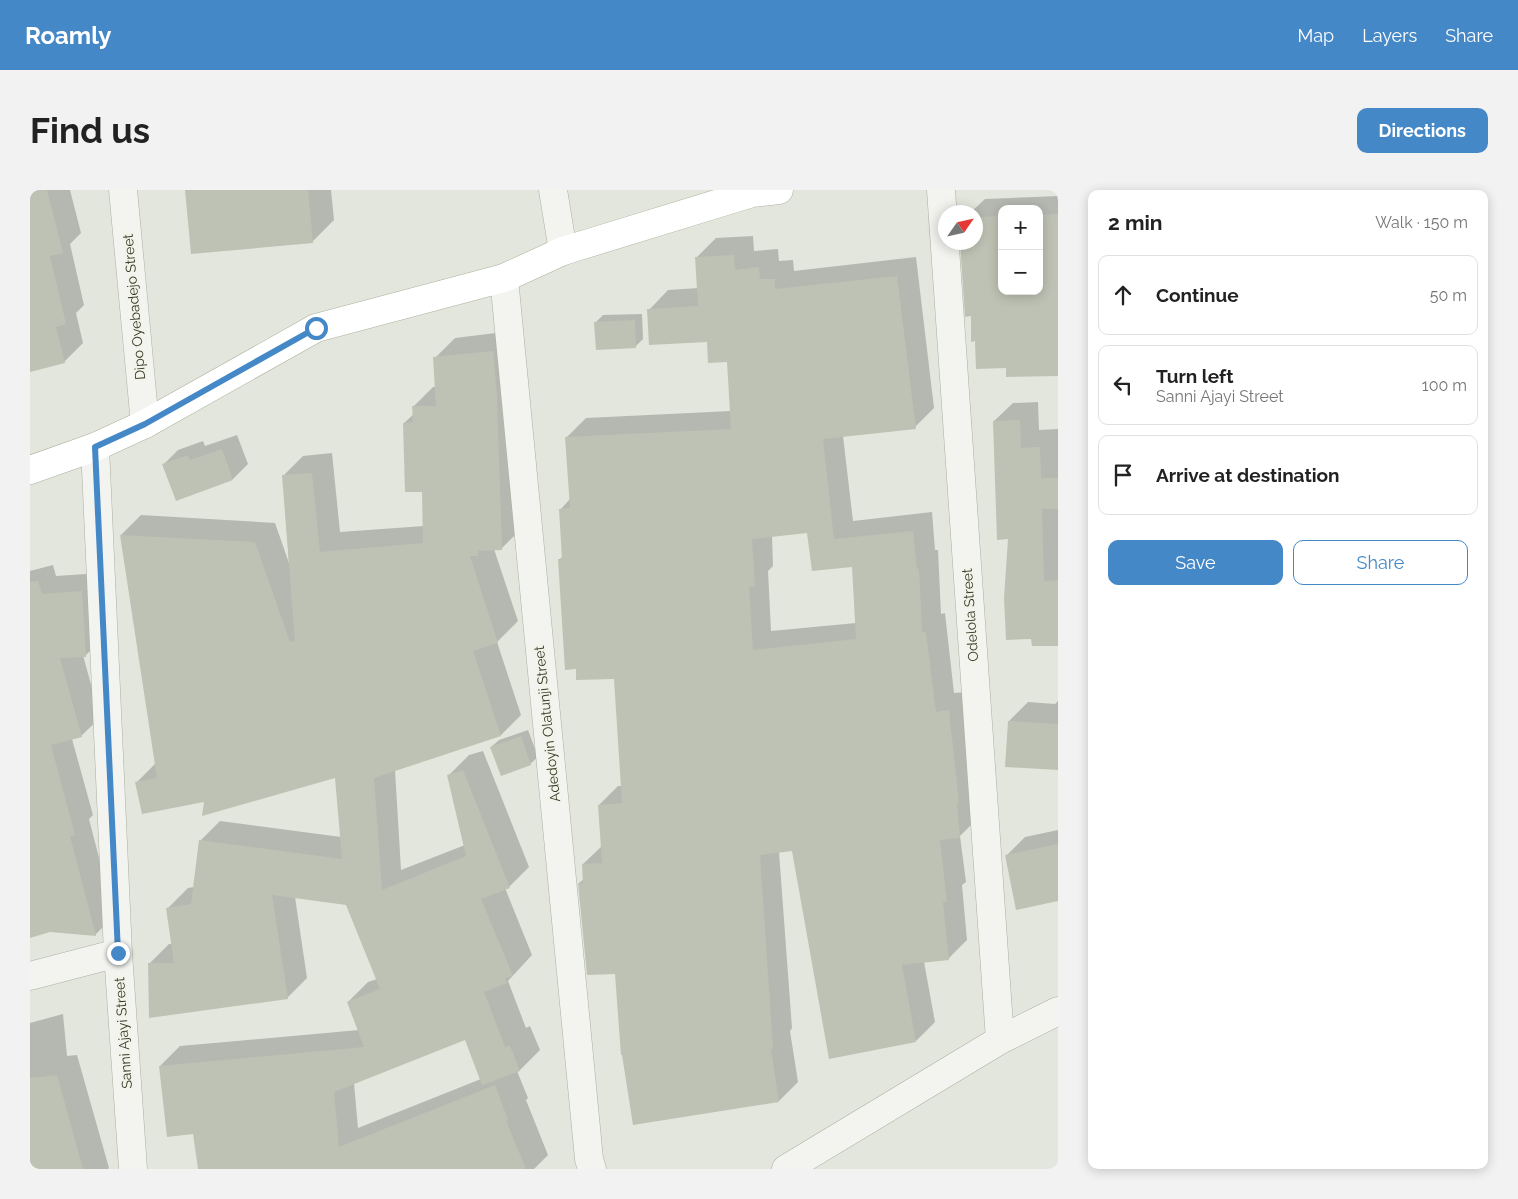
<!DOCTYPE html>
<html lang="en">
<head>
<meta charset="utf-8">
<style>
  body { margin:0; font-family:Raleway,sans-serif; background:#f2f2f2; color:#222 }
  .controls { position:absolute; right:15px; top:15px; display:grid; overflow:hidden; border-radius:10px; box-shadow:0 2px 12px #0003 }
  .controls button { width:45px; height:45px; display:grid; place-items:center; padding:0; border:0; border-bottom:1px solid #e0e0e0; background:#fff; color:#222; font:25px sans-serif }
  .compass { position:absolute; left:908px; top:15px; width:45px; height:45px; border-radius:50%; background:#fff; box-shadow:0 2px 12px #0003; rotate:56deg }
  .stop { position:absolute; width:15px; height:15px; margin:-11px; border:4px solid #4588c7; border-radius:50%; background:#fff }
  .stop.end { background:#4588c7; border-color:#fff; box-shadow:0 1px 5px #0008 }
  .list { margin:0; padding:0; list-style:none }
  h2 { display:flex; justify-content:space-between; align-items:center; height:65px; margin:0; padding:0 20px; font-size:21px }
  h2 small { font-size:16px; font-weight:400; color:#767676 }
  .list li { display:grid; grid-template-columns:32px 1fr auto; gap:15px; align-items:center; box-sizing:border-box; height:80px; margin:0 10px 10px; padding:0 10px; border:1px solid #e0e0e0; border-radius:10px }
  .list b { display:block; font-size:19px; white-space:nowrap }
  .list p { margin:0; font-size:16px; white-space:nowrap; color:#767676 }
  .list em { font-size:16px; font-style:normal; color:#767676 }
  .actions { display:flex; gap:10px; padding:15px 20px }
  .actions a { flex:1; padding:11px 0; border:1px solid #4588c7; border-radius:10px; text-align:center; font-size:18px; color:#4588c7 }
  .actions .main { background:#4588c7; color:#fff }
  .icon { flex:none; width:28px; height:28px; fill:none; stroke:currentColor; stroke-width:2; stroke-linecap:round; stroke-linejoin:round }
  .map { position:relative; flex:none; width:1028px; height:979px; overflow:hidden; border-radius:10px }
  header { display:flex; align-items:center; gap:30px; box-sizing:border-box; height:70px; padding:0 25px; background:#4588c7; color:#fff }
  header strong { font-size:24px }
  nav { display:flex; gap:28px; margin-inline-start:auto; font-size:18px }
  .intro { display:flex; align-items:center; justify-content:space-between; box-sizing:border-box; height:120px; padding:0 30px }
  h1 { margin:0; font-size:35px }
  .button { padding:12px 22px; border-radius:10px; background:#4588c7; color:#fff; font-size:18px; font-weight:700 }
  main { display:flex; gap:30px; padding:0 30px }
  aside { flex:1; background:#fff; border-radius:10px; box-shadow:0 2px 12px #0003 }
  .map>svg:first-child { display:block }
</style>
</head>
<body>
<header>
<strong>Roamly</strong>
<nav><a>Map</a><a>Layers</a><a>Share</a></nav>
</header>
<div class="intro"><h1>Find us</h1><a class="button">Directions</a></div>
<main>
<div class="map">
<svg width="1028" height="979" viewBox="0 0 1028 979">
  <rect width="100%" height="100%" fill="#e3e6dc"/>
  <path fill="#0003" fill-rule="evenodd" d="M0,0H40L51,43L40,54L54,115L46,123L53,153L34,172L0,180Z
    M156,0H301L304,30L282,52Z
    M1028,6V185L977,186V177L946,52V22H941L955,9ZM972,19H1009V101H972Z
    M723,46L724,61L748,59L749,71L763,70L764,81L886,67L904,218L885,237L813,246L823,331L902,322L905,360H908L911,424L915,423L924,503L938,502L949,627L930,646L936,692L932,695L937,750L918,769L894,772L905,832L886,851L763,660L749,662L762,838L760,841L768,892L749,911L586,782L549,693L554,689L553,674L572,656L569,615L588,596H592L585,487L547,478L530,369L533,366L530,320L540,309L537,247L556,228L701,221L698,171L678,151L619,120L638,100L669,98L667,67L686,48ZM778,342L823,376L826,433L741,441L738,381L743,376L742,346Z
    M612,124L613,149L605,157L566,132L573,125Z
    M483,141L491,339L471,359H464L488,431L467,452L491,525L471,545L365,580L371,680L435,655L418,586L439,565L453,561L499,677L479,697L475,698L502,765L478,791L496,838L500,836L510,860L490,880L487,881L498,908L496,910L518,965L504,979H169L164,943L130,876L150,856L329,840L318,812L338,792L347,789L317,714L265,707L277,788L257,808L119,774L139,754H143L138,718L158,698L164,697L170,651L190,631L311,647L306,586L175,611L107,592L126,573L91,345L111,325L245,333L259,373L253,286L273,266L302,263L310,342L394,336L393,301L374,233L384,224L383,217L403,197H406L405,168L425,148ZM436,849L451,889L328,938L324,893Z
    M1008,212L1009,240L1028,239V454L1003,455L980,348L964,231L983,213Z
    M207,245L218,274L203,289L133,275L148,260L173,251L175,256Z
    M23,375L26,386L71,383L74,447L56,465H53L70,528L51,546L42,549L63,625L59,629L84,726L65,745L20,741L0,747V381Z
    M1028,511V579L977,576L979,531L998,512L1025,514Z
    M498,540L508,567L500,574L461,557L469,550Z
    M1028,640V710L987,718L976,666L995,647Z
    M33,824L37,866L47,865L79,978L78,979H0V833Z"/>
  <path fill="#bec2b4" fill-rule="evenodd" d="M0,0H17L33,63L20,66L36,134L26,137L35,173L0,182Z
    M155,0H278L283,53L161,64Z
    M1028,24V186L976,187V178L946,179L945,151L941,152V126L935,127L930,52H946V27L972,26V101H1009V25Z
    M704,65L705,80L729,77L730,89H745V99L867,86L886,239L793,249L804,349L883,341L887,379H889L892,442H896L906,522L919,520L929,613H927L930,648L910,650L917,712H913L919,770L872,775L886,852L799,869L762,661L730,665L743,859H741L749,912L603,935L592,865H591L585,784L557,785L548,693H553L552,674L572,673L568,615L592,613L584,489L546,490V479L535,480L528,369H532L529,319L540,318L535,247L701,239L697,172L678,173L677,152L619,155L617,119L668,116L665,67ZM777,343L782,381L822,377L826,449L723,460L719,397L725,396L722,349Z
    M605,130L606,158L566,160L564,132Z
    M463,161L467,205L472,360L448,361V366H440L468,453L443,461L471,546L344,588L352,700L436,666L417,585L433,580L480,698L451,709L483,786L475,788L477,793L454,802L475,857L480,856L490,881L452,895L435,850L304,902L309,957L465,895L478,930L476,931L496,979H168L163,944L137,947L129,876L334,857L317,812L350,799L316,715L242,705L258,809L119,828L118,773H144L136,718L161,714L169,650L312,669L305,588L172,626L174,612L112,624L105,592L127,588L90,345L225,352L260,452L265,451L252,285L282,283L290,362L393,353L392,302H375L373,233L383,232L382,216H406L403,167Z
    M990,230L991,258L1010,257L1011,288H1028V319H1012L1014,391L1028,390V456H1002L1001,449L976,450L974,408L978,349L967,350L963,231Z
    M192,259L203,290L146,311L132,274L158,265L160,270Z
    M8,391L12,404L52,401L56,467L30,468L52,547L21,555L45,645L40,646L66,746L20,742L0,748V392Z
    M978,531L1028,534V580L975,577Z
    M491,546L501,575L471,586L460,557Z
    M1028,654V711L986,720L975,665Z
    M27,885L53,979H0V888Z"/>
  <g fill="none" stroke-linecap="round" stroke-linejoin="round">
    <defs>
      <path id="minor" d="M93,0L115,234
        M523,0L533,61
        M911,0L970,850
        M474,88L559,969L562,979
        M65,257L88,763L103,979
        M0,786L88,763
        M756,979L970,850L1028,821"/>
      <path id="major" d="M0,280L65,257L115,234L286,138L474,88L533,61L722,3L749,0"/>
    </defs>
    <use href="#minor" stroke="#acafa2" stroke-width="29"/>
    <use href="#major" stroke="#acb19c" stroke-width="29"/>
    <use href="#minor" stroke="#f3f4ef" stroke-width="28"/>
    <use href="#major" stroke="#fff" stroke-width="28"/>
  </g>
  <g fill="none" stroke-linecap="round" stroke-linejoin="round">
    <path stroke="#4588c7" stroke-width="6" d="M88,763L65,257L115,234L286,138"/>
  </g>
  <g text-anchor="middle" dominant-baseline="central" stroke-width="5" stroke-linejoin="round" paint-order="stroke">
    <g font-size="14" fill="#363b27" stroke="#f2f4eb">
      <text transform="translate(104 117) rotate(-95)">Dipo Oyebadejo Street</text>
      <text transform="translate(940 425) rotate(-94)">Odelola Street</text>
      <text transform="translate(517 534) rotate(-96)">Adedoyin Olatunji Street</text>
      <text transform="translate(93 843) rotate(-94)">Sanni Ajayi Street</text>
    </g>
  </g>
</svg>
<div class="controls">
<button>+</button>
<button>−</button>
</div>
<svg class="compass" viewBox="-18 -18 36 36"><path d="M0-13l5 13h-10z" fill="#e53935"/><path d="M0 13l5-13h-10z" fill="#767676"/></svg>
<div class="stop" style="left:286px;top:138px"></div>
<div class="stop end" style="left:88px;top:763px"></div>
</div>
<aside>
<h2>2 min<small>Walk · 150 m</small></h2>
<ul class="list">
<li><svg class="icon" aria-label="ahead" viewBox="0 0 24 24"><path d="M12 20V5M6 11l6-6 6 6"/></svg><div><b>Continue</b></div><em>50 m</em></li>
<li><svg class="icon" aria-label="left" viewBox="0 0 24 24"><path d="M17 20v-9H6M10 6l-5 5 5 5"/></svg><div><b>Turn left</b><p>Sanni Ajayi Street</p></div><em>100 m</em></li>
<li><svg class="icon" aria-label="arrive" viewBox="0 0 24 24"><path d="M6 21V4h12l-3 4 3 4H6"/></svg><div><b>Arrive at destination</b></div></li>
</ul>
<div class="actions"><a class="main">Save</a><a>Share</a></div>
</aside>
</main>
</body>
</html>
